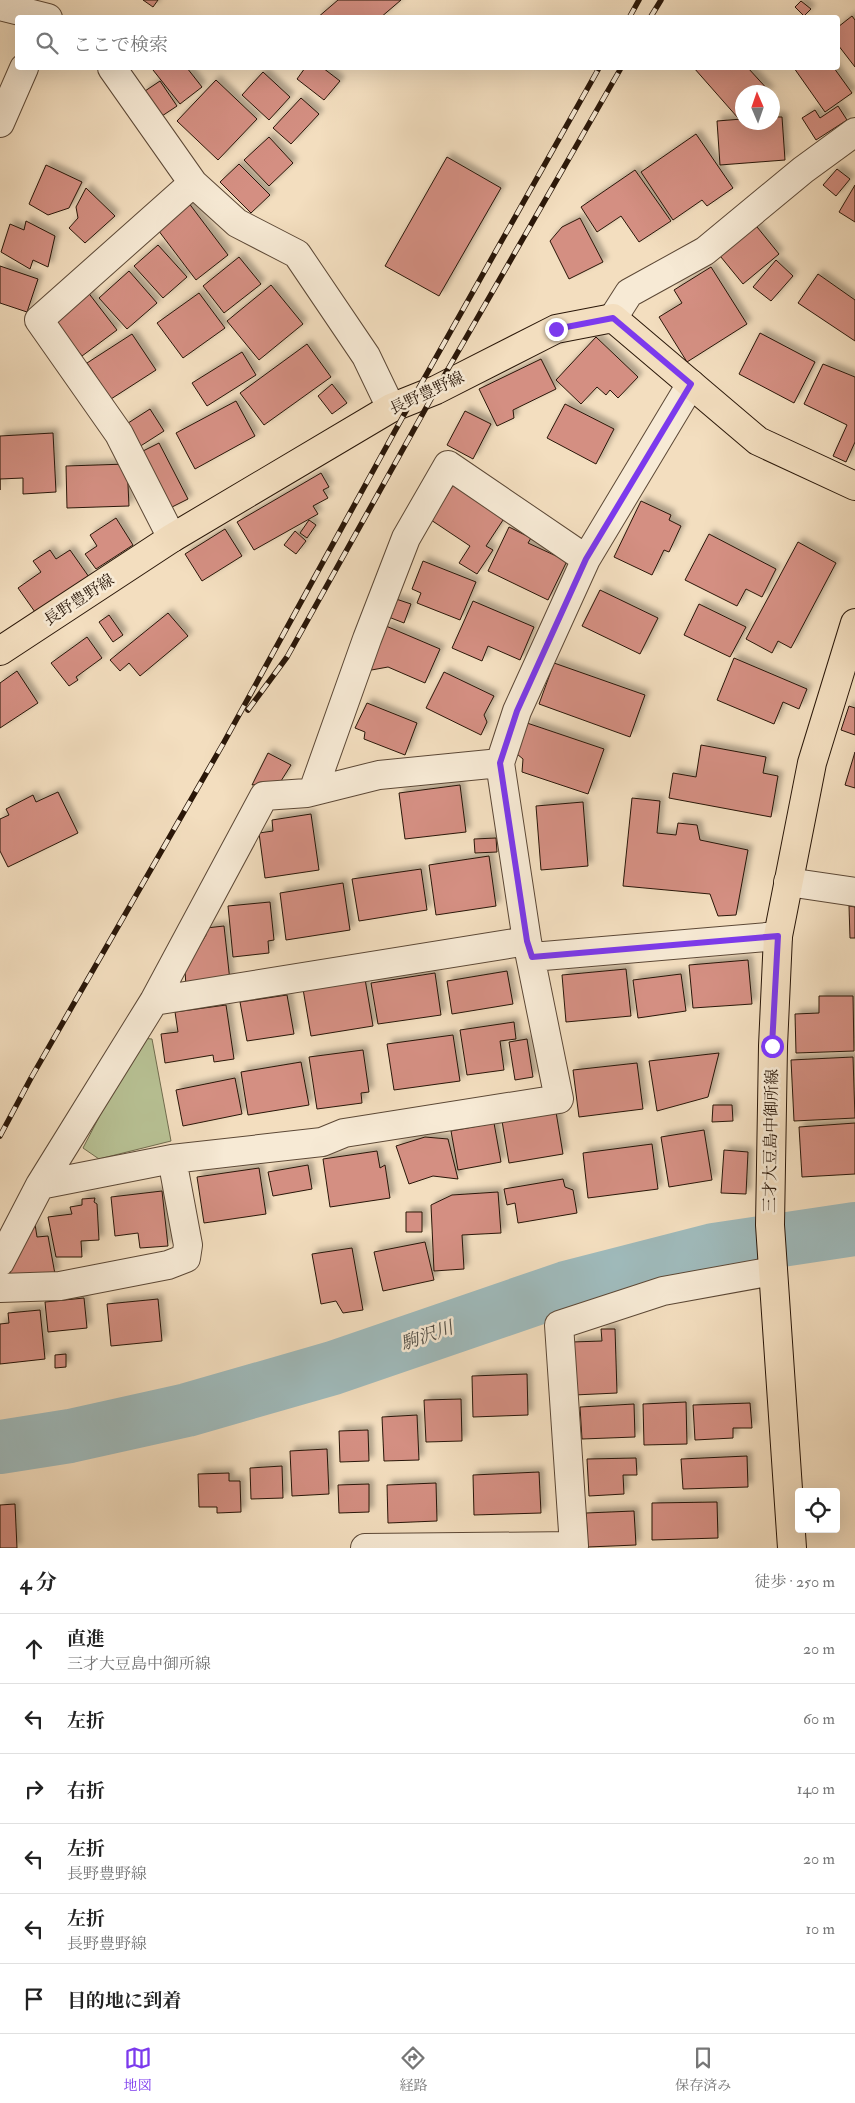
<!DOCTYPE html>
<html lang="ja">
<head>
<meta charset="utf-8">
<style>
  body { margin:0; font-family:"IM FELL Double Pica","Noto Serif JP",serif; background:#f6f6f6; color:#222 }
  .controls { position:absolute; right:15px; bottom:15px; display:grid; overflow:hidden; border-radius:5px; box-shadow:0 5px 20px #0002 }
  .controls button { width:45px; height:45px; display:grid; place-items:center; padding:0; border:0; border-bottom:1px solid #e0e0e0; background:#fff; color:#222; font:25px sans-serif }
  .compass { position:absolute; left:735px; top:85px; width:45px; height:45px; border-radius:50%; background:#fff; box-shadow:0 5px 20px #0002; rotate:358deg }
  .stop { position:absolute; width:15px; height:15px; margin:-11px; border:4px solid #7c3aed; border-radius:50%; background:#fff }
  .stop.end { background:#7c3aed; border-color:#fff; box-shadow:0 1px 5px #0008 }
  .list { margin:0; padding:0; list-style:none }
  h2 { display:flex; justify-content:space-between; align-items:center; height:65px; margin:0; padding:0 20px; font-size:21px }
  h2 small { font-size:16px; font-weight:400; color:#767676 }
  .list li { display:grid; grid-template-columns:32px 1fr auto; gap:15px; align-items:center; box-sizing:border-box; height:70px; padding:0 20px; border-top:1px solid #e0e0e0 }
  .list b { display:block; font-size:19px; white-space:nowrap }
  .list p { margin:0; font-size:16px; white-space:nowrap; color:#767676 }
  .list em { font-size:16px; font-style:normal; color:#767676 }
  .icon { flex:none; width:28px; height:28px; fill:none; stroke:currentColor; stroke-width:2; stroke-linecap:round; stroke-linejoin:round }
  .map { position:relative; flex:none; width:855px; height:1548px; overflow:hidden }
  .search { position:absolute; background:#fff; box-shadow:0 5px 20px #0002; left:15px; right:15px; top:15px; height:55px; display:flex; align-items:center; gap:12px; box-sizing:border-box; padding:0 18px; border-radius:5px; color:#767676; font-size:19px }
  .sheet { height:485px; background:#fff }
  nav { display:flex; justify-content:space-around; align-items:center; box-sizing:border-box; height:70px; border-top:1px solid #e0e0e0; background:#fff; font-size:14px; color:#767676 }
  nav a { display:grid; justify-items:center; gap:2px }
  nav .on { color:#7c3aed }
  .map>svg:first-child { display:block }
</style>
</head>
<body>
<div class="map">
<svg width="855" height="1548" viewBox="0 0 855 1548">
  <defs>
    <filter id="shadow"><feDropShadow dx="4.5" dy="-4.5" stdDeviation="2.5" flood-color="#0004"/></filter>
  </defs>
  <rect width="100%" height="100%" fill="#f3debf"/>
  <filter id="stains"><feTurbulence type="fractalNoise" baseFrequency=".004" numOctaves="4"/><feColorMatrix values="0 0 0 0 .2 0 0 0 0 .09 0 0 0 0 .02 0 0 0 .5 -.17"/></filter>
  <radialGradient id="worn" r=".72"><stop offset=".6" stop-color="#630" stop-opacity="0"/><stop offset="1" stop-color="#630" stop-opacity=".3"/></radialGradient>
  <path fill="#b8c295" stroke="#706c4e" d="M140,1038L152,1039L171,1141L99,1159L83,1148Z"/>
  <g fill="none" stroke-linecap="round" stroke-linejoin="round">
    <path stroke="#9fbabb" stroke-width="54" d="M0,1447L70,1436L187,1410L333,1368L566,1288L714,1250L855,1229"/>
  </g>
  <path fill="#d48f82" stroke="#291608" filter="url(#shadow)" d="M143,0H158L153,7Z
    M338,0H401L380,18H317Z
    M801,1L811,9L804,16L795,7Z
    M852,16L855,20V67L838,45V27Z
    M156,68H187L202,87L180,104L153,70Z
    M305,68H323L340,81L324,100L297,79Z
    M694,68H748L770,92H742V117L738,118Z
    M794,68H834L852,93L825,112Z
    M263,72L290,97L269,120L242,95Z
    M216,80L257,119L218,160L177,121Z
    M160,81L177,106L159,118L142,93Z
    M301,98L319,114L291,144L273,128Z
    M838,106L847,120L816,140L802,118L815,110L820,118Z
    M772,117H782L785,160L720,165L717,121L742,119V122H772Z
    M696,134L733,188L707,206L702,200L673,220L641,172Z
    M269,137L293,163L269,186L244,160Z
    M447,157L501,188L439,296L385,266Z
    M239,164L270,195L251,213L220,182Z
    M46,165L82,182L69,208L48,215L29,204Z
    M837,169L850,179L836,196L823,185Z
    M635,170L671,221L639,242L621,216L597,232L581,207Z
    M855,185V222L839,212Z
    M86,188L115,216L85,243L69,228L78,218L76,207Z
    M188,202L228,255L196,280L155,226Z
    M580,218L603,262L569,279L550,241L562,227Z
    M26,221L55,236L48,267L33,260L30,269L1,252L10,224L24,230Z
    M753,222L779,254L743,284L716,251Z
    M158,245L187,277L163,298L134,266Z
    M239,257L261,284L224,313L203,286Z
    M776,260L793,276L771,301L753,287Z
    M0,266L38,279L27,312L0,303Z
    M711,267L747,324L687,362L659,317L682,303L674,290Z
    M129,271L157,303L127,329L99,298Z
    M818,274L855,300V341L798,303Z
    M271,285L303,324L259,360L227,321Z
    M87,291L117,330L82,356L52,318Z
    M199,293L225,328L183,358L157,323Z
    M760,333L815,362L794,403L739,374Z
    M132,334L156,370L111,399L87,363Z
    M596,337L638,377L618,398L610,390L606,395L597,387L581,404L556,380Z
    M307,344L331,377L264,425L240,393Z
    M242,352L256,375L207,406L192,383Z
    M541,359L556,389L513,410L514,418L497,426L479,389Z
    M823,364L855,377V442L846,462L833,456L847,425L804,404Z
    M332,384L347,403L332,414L318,396Z
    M236,401L255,436L195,469L176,433Z
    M565,404L614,429L596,464L547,438Z
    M150,409L164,431L139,447L125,425Z
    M465,411L491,424L473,459L447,445Z
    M53,433L56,492L23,494V478L0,479V490V436Z
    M159,443L188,499L168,509L139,453Z
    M127,464L129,506L67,508L66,466Z
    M321,473L329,487L323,490L328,498L313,506L318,514L254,550L237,522Z
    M454,484L505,517L486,546L493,550L477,574L459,563L470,546L431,520Z
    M641,501L671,515L669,520L681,526L669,552L664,550L652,575L614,557Z
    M116,518L133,545L96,569L85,554L97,546L90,535Z
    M309,520L316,525L307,538L300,533Z
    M509,527L531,538L528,543L567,561L548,600L488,571Z
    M225,529L242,556L202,581L185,554Z
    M295,531L306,541L296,554L284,545Z
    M709,534L776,569L762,597L746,589L737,606L685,580Z
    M798,542L836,563L791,648L778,641L772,653L746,639Z
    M50,550L56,559L70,550L89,577L35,612L18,588L41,572L33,561Z
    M423,561L476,582L460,620L417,603L421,593L412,589Z
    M600,590L658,618L640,654L582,626Z
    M393,598L411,604L404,623L386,616Z
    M473,601L534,627L520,660L488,646L482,661L452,648Z
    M699,604L746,627L730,657L684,635Z
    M168,613L188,636L140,676L129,663L120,671L110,660Z
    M109,615L123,635L113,642L99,622Z
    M386,626L440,649L425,683L388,667L366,671Z
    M87,637L102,658L76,677L78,680L69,686L51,663Z
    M734,658L807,689L799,709L783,702L774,724L717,700Z
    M554,663L645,695L630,737L539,704Z
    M17,671L38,703L0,728V683Z
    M444,672L494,696L484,715L487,722L481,735L426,708Z
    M367,703L417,723L405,755L364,739L365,732L355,728Z
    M849,706L855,708V735L841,730Z
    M527,723L604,749L588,794L522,772L523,759L517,754Z
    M701,745L766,757L763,773L778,776L771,817L669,798L673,773L696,777Z
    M855,752V788L845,785Z
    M268,753L291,765L281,781L252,785Z
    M460,785L466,832L405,839L399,793Z
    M58,792L78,833L8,867L0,851V819L9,815L6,809L33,795L36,802Z
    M632,798L660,801L657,833L676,835L678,823L697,825L700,840L748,850L736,915L718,916L710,894L623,886Z
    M583,802L588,866L541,870L536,806Z
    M311,814L319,870L265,878L259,833L273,831L272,820Z
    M496,838L497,852L475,853L474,839Z
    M489,856L496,906L436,915L429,865Z
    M421,869L427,910L359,921L352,879Z
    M343,883L350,930L286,940L280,893Z
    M270,902L274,940L268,941L269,953L233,957L228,906Z
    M849,906L855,907V938H850Z
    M224,926L230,981L186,987L185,970L206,935V928Z
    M748,960L752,1004L693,1008L689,965Z
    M626,969L631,1016L566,1022L562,975Z
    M507,971L513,1004L452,1014L447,981Z
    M435,973L441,1015L378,1024L371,983Z
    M681,974L686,1011L638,1018L633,980Z
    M365,979L373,1026L311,1036L303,989Z
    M287,995L294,1034L247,1041L240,1002Z
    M819,996H853L854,1051L796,1053L795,1014L819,1013Z
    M226,1005L234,1059L214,1062L213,1055L165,1063L161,1034L178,1032L175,1012Z
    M514,1022L516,1039L500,1041L504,1070L467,1075L460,1030Z
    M453,1035L460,1081L394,1090L387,1044Z
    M527,1039L533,1077L515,1080L509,1042Z
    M363,1050L369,1092L361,1093L362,1103L317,1109L309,1057Z
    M719,1053L708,1097L657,1111L649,1061Z
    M853,1057L855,1118L794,1121L791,1060Z
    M301,1062L309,1105L248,1115L241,1072Z
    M637,1063L643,1109L579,1117L573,1070Z
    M235,1078L242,1114L183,1126L176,1090Z
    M713,1105H732L733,1121L712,1122Z
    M556,1112L563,1154L509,1163L502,1121Z
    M494,1123L501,1162L458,1170L451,1131Z
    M855,1123V1174L802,1177L799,1127Z
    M704,1130L712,1180L669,1187L661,1137Z
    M425,1137L448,1139L458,1179L433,1176L409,1184L396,1146Z
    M652,1144L658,1189L588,1198L583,1153Z
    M724,1150L748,1152L746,1194L721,1193Z
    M377,1151L380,1168L385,1165L390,1198L330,1207L323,1159Z
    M308,1165L312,1189L273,1196L268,1172Z
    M259,1168L266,1214L204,1223L197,1177Z
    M563,1179L565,1187L573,1190L577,1213L518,1223L515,1203L507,1205L504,1189Z
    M162,1191L168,1246L140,1248L138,1233L115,1236L111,1197Z
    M498,1192L501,1233L462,1235L464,1269L434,1271L431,1205L452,1195Z
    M95,1198L94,1202L97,1204L99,1240L81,1241L82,1257H56L48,1217L72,1214L70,1207L82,1205V1199Z
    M406,1212H422V1232H406Z
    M35,1224L37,1237L48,1236L55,1274L7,1284L4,1267Z
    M425,1242L434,1280L383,1291L374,1252Z
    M352,1248L363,1310L343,1313L336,1301L321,1304L312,1254Z
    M84,1298L87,1328L48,1332L45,1302Z
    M158,1299L162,1341L111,1346L107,1304Z
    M40,1310L45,1359L0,1364V1324L9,1323L8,1313Z
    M601,1329H615L617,1393L574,1395L572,1342L602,1341Z
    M66,1354V1367L55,1368V1355Z
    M527,1374L528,1415L473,1417L472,1376Z
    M461,1399L462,1441L426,1442L424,1400Z
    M686,1402L687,1444L644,1445L643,1404Z
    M750,1403L752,1428H733V1438L695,1440L693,1405Z
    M634,1404L635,1437L582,1439L580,1407Z
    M417,1415L419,1460L384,1461L382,1417Z
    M368,1430L369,1461L340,1462L339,1431Z
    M327,1449L329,1494L292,1496L290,1451Z
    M747,1456L748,1487L683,1489L681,1459Z
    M636,1458L637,1475H623L624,1494L589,1496L587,1459Z
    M282,1466L283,1498L251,1499L250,1468Z
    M539,1472L541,1513L474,1515L473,1475Z
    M229,1473V1481H240L241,1512L217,1513V1507H199L198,1474Z
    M436,1483L437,1521L388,1523L387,1485Z
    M369,1484V1512L339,1513L338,1485Z
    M717,1502L718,1538L652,1540V1503Z
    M15,1504L17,1548H0V1505Z
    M634,1511L636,1545L588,1547L586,1513Z"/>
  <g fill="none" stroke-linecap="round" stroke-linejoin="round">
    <defs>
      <path id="minor" d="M0,6L48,18
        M112,68L193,183L237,223L297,254L366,356L391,408
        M0,123L24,68
        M613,318L629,293L705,251L803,170L855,132
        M172,538L119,434L39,320L193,183
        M500,763L527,941L559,1099L344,1133L322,1142L172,1159L40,1185L154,1001L264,796L307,793L379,775Z
        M500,763L517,711L586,559L691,384
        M313,791L367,639L406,538L448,465L586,559
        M788,882L855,892
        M532,957L778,936
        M154,1001L527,941
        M0,1262L40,1185
        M0,1288L60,1286L168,1265L186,1258L188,1245L172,1159
        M365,1548L574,1546L559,1325L663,1291L773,1271"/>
      <path id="major" d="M0,651L172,538L391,408L436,390L556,329L613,318L758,441L855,486
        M792,1548L770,1225L773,1046L778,936L812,763L855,623"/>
    </defs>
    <use href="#minor" stroke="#5c4836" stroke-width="30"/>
    <use href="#major" stroke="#291608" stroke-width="30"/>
    <use href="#minor" stroke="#f7ead5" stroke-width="28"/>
    <use href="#major" stroke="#f3debf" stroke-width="28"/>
    <defs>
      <path id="rail" d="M629,18L639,0
        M650,18L661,0
        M248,710L287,657L436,390L621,68
        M0,1136L31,1078L223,744L412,400L599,68"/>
    </defs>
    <use href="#rail" stroke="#291608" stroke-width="5.5"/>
    <use href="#rail" stroke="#f7ead5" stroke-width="4" stroke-dasharray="11" stroke-linecap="butt"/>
  </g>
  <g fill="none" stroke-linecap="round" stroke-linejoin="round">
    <path stroke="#7c3aed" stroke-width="6" d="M556,329L613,318L691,384L586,559L517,711L500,763L527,941L532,957L778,936L772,1046"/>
  </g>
  <g text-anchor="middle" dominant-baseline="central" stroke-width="5" stroke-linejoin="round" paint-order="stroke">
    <g font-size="16" fill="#291608" stroke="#f7ead5">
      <text transform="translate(427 393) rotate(-25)">長野豊野線</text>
      <text transform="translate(79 600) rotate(-33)">長野豊野線</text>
      <text transform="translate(771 1141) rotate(-89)">三才大豆島中御所線</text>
    </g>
    <g font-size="18" font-style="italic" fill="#524f47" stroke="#f7ead5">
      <text transform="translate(427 1336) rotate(-19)">駒沢川</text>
    </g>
  </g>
  <rect width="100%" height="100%" filter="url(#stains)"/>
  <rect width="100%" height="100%" fill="url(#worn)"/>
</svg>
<div class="controls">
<button><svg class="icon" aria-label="locate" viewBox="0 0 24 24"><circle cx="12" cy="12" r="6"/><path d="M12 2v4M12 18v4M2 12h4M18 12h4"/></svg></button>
</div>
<svg class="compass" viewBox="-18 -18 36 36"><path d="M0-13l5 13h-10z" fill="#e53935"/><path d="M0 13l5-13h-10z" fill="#767676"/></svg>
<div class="stop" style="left:772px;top:1046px"></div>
<div class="stop end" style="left:556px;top:329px"></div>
<div class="search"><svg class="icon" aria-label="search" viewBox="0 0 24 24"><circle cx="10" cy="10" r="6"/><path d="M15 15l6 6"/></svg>ここで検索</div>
</div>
<section class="sheet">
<h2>4 分<small>徒歩 · 250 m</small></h2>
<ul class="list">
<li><svg class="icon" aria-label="ahead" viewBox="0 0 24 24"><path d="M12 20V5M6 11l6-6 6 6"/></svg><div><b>直進</b><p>三才大豆島中御所線</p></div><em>20 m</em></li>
<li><svg class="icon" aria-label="left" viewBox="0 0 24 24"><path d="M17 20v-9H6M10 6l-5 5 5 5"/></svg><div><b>左折</b></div><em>60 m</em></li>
<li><svg class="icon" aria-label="right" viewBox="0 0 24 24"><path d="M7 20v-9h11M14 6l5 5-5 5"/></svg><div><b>右折</b></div><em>140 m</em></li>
<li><svg class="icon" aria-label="left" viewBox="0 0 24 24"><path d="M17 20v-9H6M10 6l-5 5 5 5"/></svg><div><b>左折</b><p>長野豊野線</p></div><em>20 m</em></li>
<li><svg class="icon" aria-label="left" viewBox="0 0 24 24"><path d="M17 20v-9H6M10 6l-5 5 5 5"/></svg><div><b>左折</b><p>長野豊野線</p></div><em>10 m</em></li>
<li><svg class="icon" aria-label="arrive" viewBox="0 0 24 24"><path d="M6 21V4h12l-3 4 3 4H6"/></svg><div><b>目的地に到着</b></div></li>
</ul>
</section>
<nav>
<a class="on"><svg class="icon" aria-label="map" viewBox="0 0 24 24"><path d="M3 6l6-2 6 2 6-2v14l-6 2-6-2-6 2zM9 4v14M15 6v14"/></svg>地図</a>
<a><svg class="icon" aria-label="directions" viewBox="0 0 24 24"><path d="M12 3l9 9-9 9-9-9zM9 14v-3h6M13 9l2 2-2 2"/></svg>経路</a>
<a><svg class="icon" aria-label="saved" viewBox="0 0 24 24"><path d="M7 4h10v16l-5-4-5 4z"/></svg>保存済み</a>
</nav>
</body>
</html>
